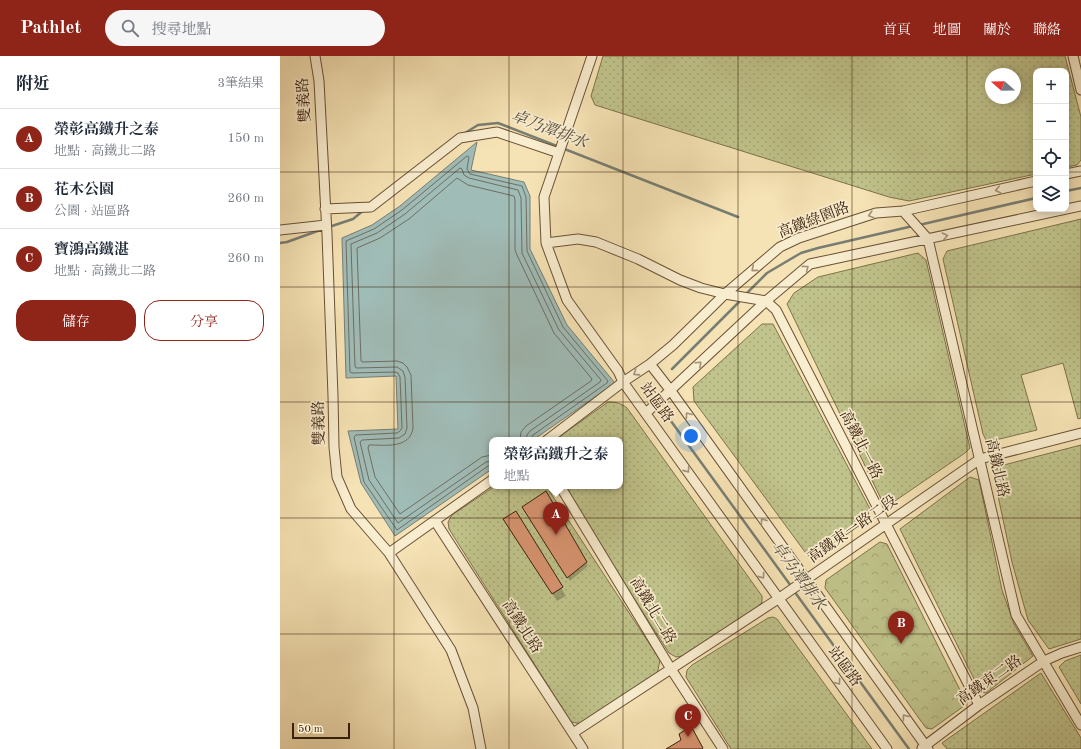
<!DOCTYPE html>
<html lang="zh-TW">
<head>
<meta charset="utf-8">
<style>
  body { margin:0; font-family:"Old Standard TT","Noto Serif TC",serif; background:#f6f6f7; color:#1f2937 }
  .controls { position:absolute; right:12px; top:12px; display:grid; overflow:hidden; border-radius:8px; box-shadow:0 2px 10px #0003 }
  .controls button { width:36px; height:36px; display:grid; place-items:center; padding:0; border:0; border-bottom:1px solid #e0e1e3; background:#fff; color:#1f2937; font:20px sans-serif }
  .compass { position:absolute; left:705px; top:12px; width:36px; height:36px; border-radius:50%; background:#fff; box-shadow:0 2px 10px #0003; rotate:290deg }
  .scale { position:absolute; left:12px; bottom:10px; width:58px; box-sizing:border-box; padding-left:4px; border:2px solid #3b200c; border-top:0; font-size:11px; line-height:14px; white-space:nowrap; color:#3b200c; -webkit-text-stroke:3px #f9edcf; paint-order:stroke }
  .you { position:absolute; left:411px; top:380px; width:14px; height:14px; margin:-10px; border:3px solid #fff; border-radius:50%; background:#1a73e8; box-shadow:0 0 0 6px #1a73e833 }
  .badge { display:grid; place-items:center; width:26px; height:26px; border-radius:50%; background:#8f2418; color:#fff; font-size:13px; font-weight:700 }
  .pin { position:absolute; translate:-50% -33px; filter:drop-shadow(0 1px 2px #0008) }
  .pin::after { content:''; position:absolute; top:21px; width:14px; height:12px; background:inherit; clip-path:polygon(0 0,100% 0,50% 100%) }
  .popup { position:absolute; left:209px; top:381px; width:134px; height:52px; box-sizing:border-box; display:grid; place-content:center; border-radius:8px; background:#fff; filter:drop-shadow(0 1px 3px #0005); font-size:13px; white-space:nowrap; color:#747a83 }
  .popup b { font-size:15px; color:#1f2937 }
  .popup::after { content:''; position:absolute; left:50%; top:100%; margin-left:-8px; border:8px solid transparent; border-top-color:#fff }
  .list { margin:0; padding:0; list-style:none }
  h2 { display:flex; justify-content:space-between; align-items:center; height:52px; margin:0; padding:0 16px; font-size:17px }
  h2 small { font-size:13px; font-weight:400; color:#747a83 }
  .list li { display:grid; grid-template-columns:26px 1fr auto; gap:12px; align-items:center; box-sizing:border-box; height:60px; padding:0 16px; border-top:1px solid #e0e1e3 }
  .list b { display:block; font-size:15px; white-space:nowrap }
  .list p { margin:0; font-size:13px; white-space:nowrap; color:#747a83 }
  .list em { font-size:13px; font-style:normal; color:#747a83 }
  .actions { display:flex; gap:8px; padding:12px 16px }
  .actions a { flex:1; padding:9px 0; border:1px solid #8f2418; border-radius:16px; text-align:center; font-size:14px; color:#8f2418 }
  .actions .main { background:#8f2418; color:#fff }
  .icon { flex:none; width:22px; height:22px; fill:none; stroke:currentColor; stroke-width:2; stroke-linecap:round; stroke-linejoin:round }
  .map { position:relative; flex:none; width:801px; height:693px; overflow:hidden }
  header { display:flex; align-items:center; gap:24px; box-sizing:border-box; height:56px; padding:0 20px; background:#8f2418; color:#fff }
  header strong { font-size:19px }
  nav { display:flex; gap:22px; margin-inline-start:auto; font-size:14px }
  .search { width:280px; height:36px; background:#f6f6f7; display:flex; align-items:center; gap:10px; box-sizing:border-box; padding:0 14px; border-radius:22px; color:#747a83; font-size:15px }
  main { display:flex }
  aside { flex:1; background:#fff }
  .map>svg:first-child { display:block }
</style>
</head>
<body>
<header>
<strong>Pathlet</strong>
<div class="search"><svg class="icon" aria-label="search" viewBox="0 0 24 24"><circle cx="10" cy="10" r="6"/><path d="M15 15l6 6"/></svg>搜尋地點</div>
<nav><a>首頁</a><a>地圖</a><a>關於</a><a>聯絡</a></nav>
</header>
<main>
<aside>
<h2>附近<small>3筆結果</small></h2>
<ul class="list">
<li><span class="badge">A</span><div><b>榮彰高鐵升之泰</b><p>地點 · 高鐵北二路</p></div><em>150 m</em></li>
<li><span class="badge">B</span><div><b>花木公園</b><p>公園 · 站區路</p></div><em>260 m</em></li>
<li><span class="badge">C</span><div><b>寶鴻高鐵湛</b><p>地點 · 高鐵北二路</p></div><em>260 m</em></li>
</ul>
<div class="actions"><a class="main">儲存</a><a>分享</a></div>
</aside>
<div class="map">
<svg width="801" height="693" viewBox="0 0 801 693">
  <defs>
    <pattern id="grass-dots" width="8" height="8" patternUnits="userSpaceOnUse"><rect width="8" height="8" fill="#c0c38b"/><path d="M2 2h.1M6 6h.1" fill="none" stroke="#a6a777" stroke-width="1.8" stroke-linecap="round"/></pattern>
    <pattern id="park-crowns" width="20" height="18" patternUnits="userSpaceOnUse"><rect width="20" height="18" fill="#c0c38b"/><path d="M2 6a3 3 0 1 1 6 0M12 15a3 3 0 1 1 6 0" fill="none" stroke="#a6a777"/></pattern>
  </defs>
  <rect width="100%" height="100%" fill="#f6e3b5"/>
  <filter id="stains"><feTurbulence type="fractalNoise" baseFrequency=".005" numOctaves="4"/><feColorMatrix values="0 0 0 0 .2 0 0 0 0 .09 0 0 0 0 .02 0 0 0 .5 -.17"/></filter>
  <radialGradient id="worn" r=".72"><stop offset=".6" stop-color="#630" stop-opacity="0"/><stop offset="1" stop-color="#630" stop-opacity=".3"/></radialGradient>
  <path fill="url(#grass-dots)" stroke="#7e724c" fill-rule="evenodd" d="M323,0H785L801,61V104L797,109L786,111V15H756V118L629,145L609,141L315,49L311,40ZM711,18H735V42H711Z
    M801,163V362L798,363L783,307L741,319L757,374L707,386L703,378L663,203L667,195Z
    M638,197L646,204L690,392L685,397L609,449L603,447L507,248L514,237L538,221Z
    M482,268H493L590,453L586,465L535,500H528L414,345L413,331Z
    M328,346C336,346 341,347 347,352L482,540V546L477,552L402,600L396,601L389,597L282,430H340V384H275Z
    M801,389V583L769,593L748,564L732,506L713,416L720,410Z
    M690,421L699,424L722,534L734,568L753,600L706,637L701,636L690,615L620,473Z
    M215,430H266L380,604L377,619L302,668L291,666L169,473L168,466L172,459Z
    M493,561L497,563L592,693H451L406,621L407,614L412,609L488,562Z
    M801,599V648L779,611L785,605Z
    M761,617L801,682V693H667L662,687Z"/>
  <path fill="url(#park-crowns)" stroke="#7e724c" d="M600,486L607,488L685,644L684,650L652,673L646,672L545,532L546,524Z"/>
  <path fill="#a0bcb7" stroke="#787e73" d="M197,86L191,114L244,126L250,140V193L287,269L335,327L253,384H212V413L115,480L81,427L68,375L118,373L116,320L66,322L62,182L92,169L120,150Z"/>
  <path fill="#0003" d="M266,436L308,510L290,525L244,452Z
    M236,456L286,540L277,545L229,472Z"/>
  <g fill="none" stroke-linecap="round" stroke-linejoin="round">
    <path stroke="#6e6e62" stroke-width="1" d="M212,399L202,401L120,458L95,421L88,392L89,389C105,389 130,393 133,372L131,319L127,311L123,307L117,305L83,306L81,305L77,192L100,182L129,163L177,122L188,129L234,140L235,144V194L237,199L274,277L312,323L311,325L246,370L241,376L240,384
      M212,405L206,406L118,467L89,424L80,386L82,384L119,382L125,378L127,372L125,321L123,315L117,311L77,312L75,311L71,188L97,177L125,158L180,112L182,113L184,119L189,122L238,134L241,142L242,197L279,274L321,324L320,326L250,375L247,379L246,384
      M212,410H208L117,474L84,426L74,381L76,379L117,377L120,375L122,372L120,321L118,317L115,316L72,317L70,316L66,185L94,173L122,154L187,100L189,101L187,113L190,118L242,130L246,141L247,195L283,271L328,325L327,327L253,379L251,384"/>
    <path stroke="#787e73" stroke-width="2.5" d="M185,77L198,69L218,67L458,161
      M786,135L801,132
      M639,169L756,142
      M49,171L73,163L84,154
      M0,187L7,186L43,173
      M465,239L487,217L521,197L538,192L633,170
      M392,313L462,243
      M388,361L511,530
      M514,535L629,693"/>
  </g>
  <path fill="#d89470" stroke="#3b200c" d="M266,435L307,506L287,522L242,451Z
    M236,455L283,531L272,538L223,463Z
    M411,670L423,692L422,693H386L401,684L399,678Z"/>
  <g fill="none" stroke-linecap="round" stroke-linejoin="round">
    <defs>
      <path id="street" d="M35,0L39,25L47,178L53,340L54,391L57,421L71,453L109,497L171,594L193,652L201,693
        M312,0L264,141L266,187L287,244L338,315L343,326L607,693
        M793,0L801,34
        M786,118L801,115
        M45,153L91,151L180,82L217,76L279,97
        M623,155L648,183L736,559L801,669
        M0,174L46,169
        M266,187L298,183L316,186L358,203L400,224L421,232L445,238L486,245L496,254L699,649
        M370,308L391,335L648,693
        M366,357L486,245L530,208L801,150
        M267,384L343,326L370,308L393,289L445,238L500,191L519,182L596,157L623,155L756,125
        M280,430L391,613L443,693
        M155,465L303,693
        M109,497L212,424
        M293,677L498,543L700,403L801,377
        M642,692L699,649L764,605L782,597L801,591"/>
    </defs>
    <use href="#street" stroke="#6a5136" stroke-width="11"/>
    <use href="#street" stroke="#f9edcf" stroke-width="9"/>
  </g>
  <defs><path id="oneway-chevron" d="M-2-3.5L2.5 0L-2 3.5" fill="none" stroke-width="1.6" stroke-linecap="round" stroke-linejoin="round"/></defs>
  <g stroke="#a49177">
    <use href="#oneway-chevron" transform="translate(718 134) rotate(167)"/>
    <use href="#oneway-chevron" transform="translate(591 159) rotate(163)"/>
    <use href="#oneway-chevron" transform="translate(665 180) rotate(-12)"/>
    <use href="#oneway-chevron" transform="translate(526 212) rotate(-37)"/>
    <use href="#oneway-chevron" transform="translate(474 213) rotate(140)"/>
    <use href="#oneway-chevron" transform="translate(419 308) rotate(-43)"/>
    <use href="#oneway-chevron" transform="translate(356 317) rotate(147)"/>
    <use href="#oneway-chevron" transform="translate(408 359) rotate(-126)"/>
    <use href="#oneway-chevron" transform="translate(407 414) rotate(55)"/>
    <use href="#oneway-chevron" transform="translate(483 465) rotate(-126)"/>
    <use href="#oneway-chevron" transform="translate(482 520) rotate(55)"/>
    <use href="#oneway-chevron" transform="translate(558 626) rotate(54)"/>
    <use href="#oneway-chevron" transform="translate(625 661) rotate(-126)"/>
  </g>
  <path fill="none" stroke="#3b200c" stroke-width="1" stroke-opacity="0.55" d="M114,0V693M229,0V693M343,0V693M458,0V693M572,0V693M687,0V693M0,116H756M786,116H801M0,231H801M0,346H801M0,462H801M0,578H801"/>
  <g text-anchor="middle" dominant-baseline="central" stroke-width="3.5" stroke-linejoin="round" paint-order="stroke">
    <g font-size="15" fill="#3b200c" stroke="#f9edcf">
      <text transform="translate(25 44) rotate(-94)">雙義路</text>
      <text transform="translate(534 165) rotate(-21)">高鐵綠園路</text>
      <text transform="translate(376 347) rotate(54)">站區路</text>
      <text transform="translate(40 367) rotate(-91)">雙義路</text>
      <text transform="translate(580 389) rotate(63)">高鐵北一路</text>
      <text transform="translate(716 412) rotate(77)">高鐵北路</text>
      <text transform="translate(573 474) rotate(-35)">高鐵東一路二段</text>
      <text transform="translate(372 555) rotate(59)">高鐵北二路</text>
      <text transform="translate(241 571) rotate(57)">高鐵北路</text>
      <text transform="translate(564 611) rotate(54)">站區路</text>
      <text transform="translate(710 625) rotate(-35)">高鐵東二路</text>
    </g>
    <g font-size="16" font-style="italic" fill="#594f3f" stroke="#f9edcf">
      <text transform="translate(269 74) rotate(21)">卓乃潭排水</text>
      <text transform="translate(518 520) rotate(54)">卓乃潭排水</text>
    </g>
  </g>
  <rect width="100%" height="100%" filter="url(#stains)"/>
  <rect width="100%" height="100%" fill="url(#worn)"/>
</svg>
<div class="controls">
<button>+</button>
<button>−</button>
<button><svg class="icon" aria-label="locate" viewBox="0 0 24 24"><circle cx="12" cy="12" r="6"/><path d="M12 2v4M12 18v4M2 12h4M18 12h4"/></svg></button>
<button><svg class="icon" aria-label="layers" viewBox="0 0 24 24"><path d="M12 4l9 5-9 5-9-5zM3 14l9 5 9-5"/></svg></button>
</div>
<svg class="compass" viewBox="-18 -18 36 36"><path d="M0-13l5 13h-10z" fill="#e53935"/><path d="M0 13l5-13h-10z" fill="#747a83"/></svg>
<div class="scale">50 m</div>
<div class="you"></div>
<div class="pin badge" style="left:276px;top:479px">A</div>
<div class="popup"><b>榮彰高鐵升之泰</b>地點</div>
<div class="pin badge" style="left:621px;top:588px">B</div>
<div class="pin badge" style="left:408px;top:681px">C</div>
</div>
</main>
</body>
</html>
